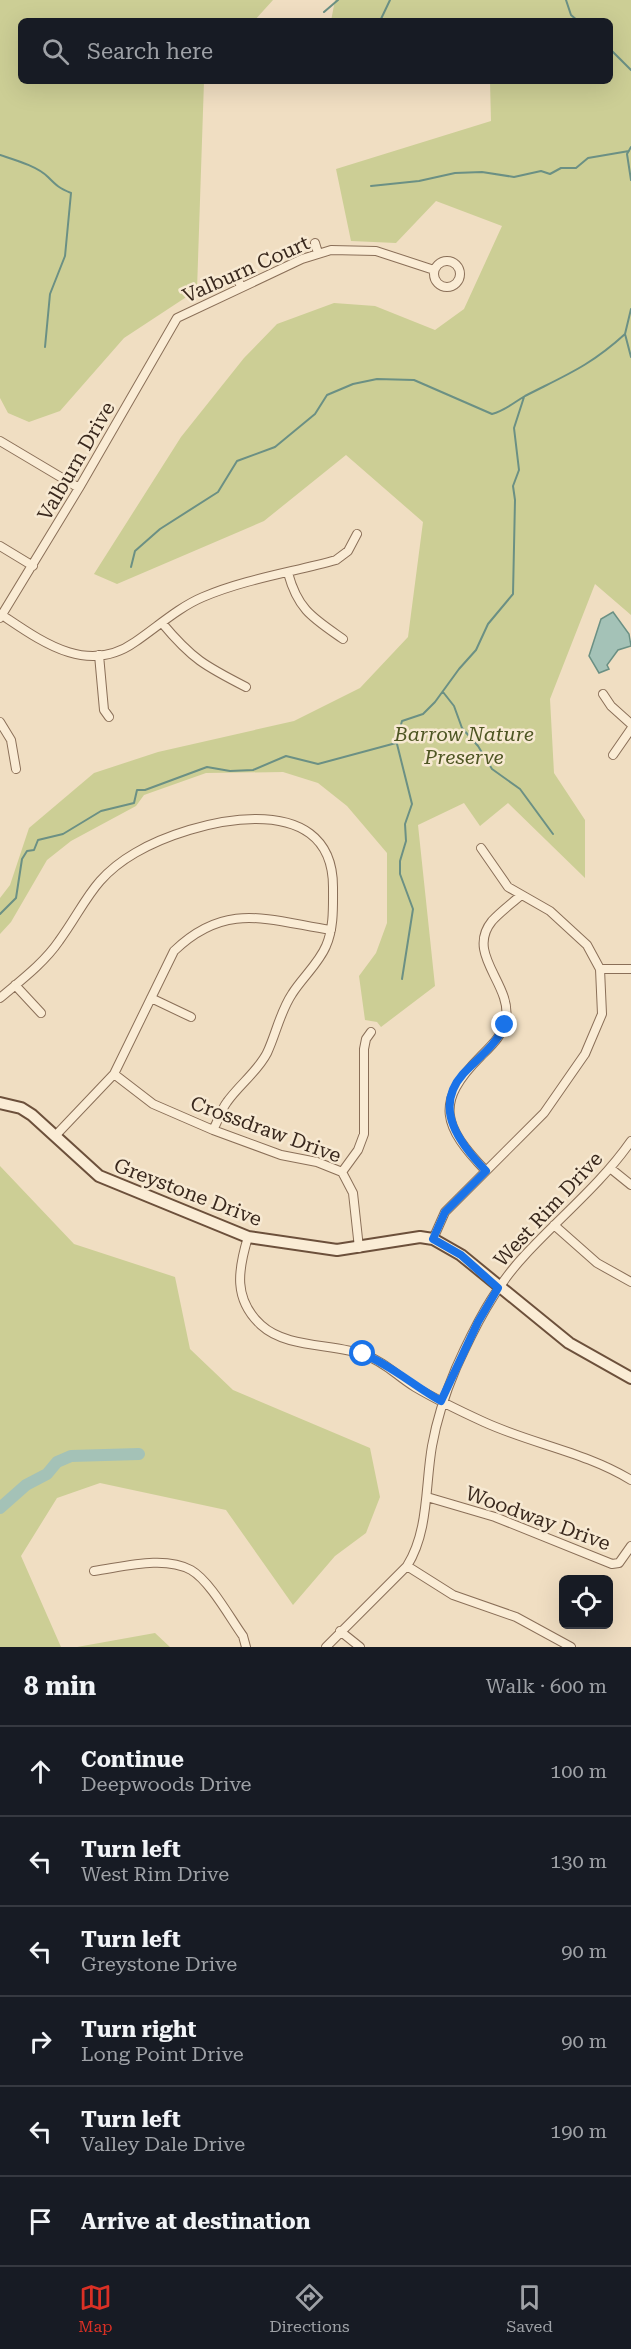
<!DOCTYPE html>
<html lang="en">
<head>
<meta charset="utf-8">
<style>
  body { margin:0; font-family:"Roboto Serif",serif; background:#242831; color:#f1f3f6 }
  .controls { position:absolute; right:18px; bottom:18px; display:grid; overflow:hidden; border-radius:9px; box-shadow:0 6px 24px #0002 }
  .controls button { width:54px; height:54px; display:grid; place-items:center; padding:0; border:0; border-bottom:2px solid #363941; background:#171b24; color:#f1f3f6; font:30px sans-serif }
  .stop { position:absolute; width:18px; height:18px; margin:-14px; border:4px solid #1a73e8; border-radius:50%; background:#fff }
  .stop.end { background:#1a73e8; border-color:#fff; box-shadow:0 2px 6px #0008 }
  .list { margin:0; padding:0; list-style:none }
  h2 { display:flex; justify-content:space-between; align-items:center; height:78px; margin:0; padding:0 24px; font-size:26px }
  h2 small { font-size:20px; font-weight:400; color:#9ea1a6 }
  .list li { display:grid; grid-template-columns:39px 1fr auto; gap:18px; align-items:center; box-sizing:border-box; height:90px; padding:0 24px; border-top:2px solid #363941 }
  .list b { display:block; font-size:22px; white-space:nowrap }
  .list p { margin:0; font-size:20px; white-space:nowrap; color:#9ea1a6 }
  .list em { font-size:20px; font-style:normal; color:#9ea1a6 }
  .icon { flex:none; width:33px; height:33px; fill:none; stroke:currentColor; stroke-width:2; stroke-linecap:round; stroke-linejoin:round }
  .map { position:relative; flex:none; width:631px; height:1647px; overflow:hidden }
  .search { position:absolute; background:#171b24; box-shadow:0 6px 24px #0002; left:18px; right:18px; top:18px; height:66px; display:flex; align-items:center; gap:15px; box-sizing:border-box; padding:0 21px; border-radius:9px; color:#9ea1a6; font-size:22px }
  .sheet { height:618px; background:#171b24 }
  nav { display:flex; justify-content:space-around; align-items:center; box-sizing:border-box; height:84px; border-top:2px solid #363941; background:#171b24; font-size:16px; color:#9ea1a6 }
  nav a { display:grid; justify-items:center; gap:3px }
  nav .on { color:#d93025 }
  .map>svg:first-child { display:block }
</style>
</head>
<body>
<div class="map">
<svg width="631" height="1647" viewBox="0 0 631 1647">
  <rect width="100%" height="100%" fill="#f0dec2"/>
  <path fill="#ccce95" d="M0,0H273L254,21H21V81H204L197,290L124,338L60,411L29,422L8,413L0,398Z
    M335,0H631V615L595,584L550,699L554,773L585,820V878L508,803L480,826L464,803L418,825L435,986L381,1027L377,1022L365,1020L359,976L376,953L387,923V853L347,806L318,783L283,772L206,773L144,795L136,806L71,841L47,860L11,922L0,934V898L10,885L29,828L94,773L158,752L294,721L360,688L408,637L423,522L346,455L264,521L117,584L94,574L181,437L244,358L277,324L334,303L375,306L435,330L464,309L502,226L436,201L396,243L351,241L336,169L491,121L490,81H610V21H331Z
    M0,1166L74,1244L175,1277L190,1349L233,1390L370,1448L380,1497L366,1533L335,1556L293,1605L226,1510L100,1483L57,1498L21,1556L61,1647H0Z
    M155,1633L170,1647H77Z"/>
  <path fill="#a4c2b7" stroke="#6b9084" stroke-width="1.5" d="M613,612L629,634L631,646L618,650L607,665L609,669L599,673L589,656L601,619Z"/>
  <g fill="none" stroke-linecap="round" stroke-linejoin="round">
    <path stroke="#6b9084" stroke-width="2" d="M566,0L571,15L578,21
      M324,12L338,0
      M380,21L390,0
      M610,49L631,70
      M631,147L627,154L631,180
      M0,155C15,160 37,166 48,177C57,186 59,188 71,193L65,256L50,294L45,347
      M371,186L419,181L455,173L482,172L514,177L541,171L550,174L561,168H576L588,158L629,151
      M631,309L625,334L631,357
      M131,567L135,551L160,529L218,492L237,461L275,447L315,414L327,395L353,384L377,379L414,380L492,414C506,410 513,403 525,396C566,375 590,366 625,334
      M443,692L454,706L462,728L478,746L492,769L520,789L553,834
      M397,744L412,804L405,824L406,841L400,861V874L413,909L402,979
      M0,914L16,898L22,859L27,851L34,850L38,840L63,834L101,811L134,803L137,790H145L207,767L230,771L253,770L286,756L318,764L396,743L402,721L423,714L435,702L459,669L476,650L488,624L513,594L515,500L513,486L519,470L514,428L524,397"/>
    <path stroke="#a4c2b7" stroke-width="12" d="M0,1508L26,1485L47,1474L57,1462L71,1456L139,1454"/>
    <defs>
      <path id="street" d="M315,243L318,253
        M434 274a13 13 0 1 1 26 0a13 13 0 1 1-26 0Z
        M235,275L241,286
        M0,441L79,488
        M0,546L33,566
        M288,573C298,610 313,618 343,639
        M2,615C41,641 87,676 135,642C157,627 179,607 203,597C245,579 293,572 336,560L348,551L357,534
        M0,618L79,488L177,318L302,259L331,250L376,251L434,270
        M162,623C192,659 205,666 246,687
        M99,655L104,710L109,717
        M603,694L611,706L631,724
        M0,722L11,740L16,769
        M613,755L631,729
        M600,969H631
        M15,985L41,1013
        M0,998C20,981 44,963 59,941C86,904 92,878 135,853C191,820 333,784 333,887C333,907 334,928 326,946C319,963 302,978 292,994C280,1012 276,1034 267,1053C258,1071 239,1085 227,1102C221,1110 218,1121 213,1130
        M151,998L191,1017
        M114,1074L153,1104L213,1130L281,1155L317,1162L342,1172L353,1193L359,1248
        M56,1135L114,1074L174,951C226,901 267,920 331,930
        M610,1168L631,1185
        M486,1171C443,1126 434,1103 481,1056C492,1045 503,1035 506,1019C512,984 465,954 492,921C500,912 511,904 520,896
        M342,1172L358,1150L364,1134V1049L366,1039L371,1032
        M554,1225L597,1263L631,1282
        M248,1237C238,1270 233,1299 261,1325C287,1349 334,1343 365,1355C385,1362 397,1376 415,1387C437,1400 460,1411 484,1422C532,1444 585,1452 631,1480
        M433,1239L445,1212L544,1113L585,1054L602,1014L600,969L587,945L550,911L508,887L481,848
        M427,1497L495,1517L612,1564L619,1563L631,1546
        M407,1566L453,1595L516,1617L571,1647
        M94,1571C123,1567 164,1555 191,1570C210,1581 230,1618 243,1636L246,1647
        M340,1631L360,1647
        M326,1647L407,1566C429,1531 425,1486 432,1446C437,1418 445,1394 456,1368C474,1328 494,1288 525,1255C560,1217 601,1184 631,1141"/>
      <path id="secondary" d="M0,1103L21,1108L32,1115L99,1176L248,1237L337,1250L420,1237L433,1239L461,1255L569,1343L631,1378"/>
    </defs>
    <use href="#street" stroke="#8a6f58" stroke-width="10"/>
    <use href="#secondary" stroke="#6c503b" stroke-width="14"/>
    <use href="#street" stroke="#faecd5" stroke-width="8"/>
    <use href="#secondary" stroke="#faecd5" stroke-width="10"/>
  </g>
  <g fill="none" stroke-linecap="round" stroke-linejoin="round">
    <path stroke="#1a73e8" stroke-width="8" d="M363,1354C391,1365 414,1386 441,1401L478,1322L498,1288L461,1255L433,1239L445,1212L486,1171C461,1145 432,1109 463,1074C478,1058 496,1045 505,1025"/>
  </g>
  <g text-anchor="middle" dominant-baseline="central" stroke-width="5" stroke-linejoin="round" paint-order="stroke">
    <g font-size="20" fill="#39281d" stroke="#f7e9d2">
      <text transform="translate(246 269) rotate(-24)">Valburn Court</text>
      <text transform="translate(76 461) rotate(-60)">Valburn Drive</text>
      <text transform="translate(266 1129) rotate(20)">Crossdraw Drive</text>
      <text transform="translate(188 1192) rotate(21)">Greystone Drive</text>
      <text transform="translate(548 1209) rotate(-47)">West Rim Drive</text>
      <text transform="translate(538 1518) rotate(20)">Woodway Drive</text>
    </g>
    <g font-size="20" font-style="italic" fill="#4e5623" stroke="#f7e9d2">
      <text x="464" y="734">Barrow Nature<tspan x="464" dy="23">Preserve</tspan></text>
    </g>
  </g>
</svg>
<div class="controls">
<button><svg class="icon" aria-label="locate" viewBox="0 0 24 24"><circle cx="12" cy="12" r="6"/><path d="M12 2v4M12 18v4M2 12h4M18 12h4"/></svg></button>
</div>
<div class="stop" style="left:363px;top:1354px"></div>
<div class="stop end" style="left:505px;top:1025px"></div>
<div class="search"><svg class="icon" aria-label="search" viewBox="0 0 24 24"><circle cx="10" cy="10" r="6"/><path d="M15 15l6 6"/></svg>Search here</div>
</div>
<section class="sheet">
<h2>8 min<small>Walk · 600 m</small></h2>
<ul class="list">
<li><svg class="icon" aria-label="ahead" viewBox="0 0 24 24"><path d="M12 20V5M6 11l6-6 6 6"/></svg><div><b>Continue</b><p>Deepwoods Drive</p></div><em>100 m</em></li>
<li><svg class="icon" aria-label="left" viewBox="0 0 24 24"><path d="M17 20v-9H6M10 6l-5 5 5 5"/></svg><div><b>Turn left</b><p>West Rim Drive</p></div><em>130 m</em></li>
<li><svg class="icon" aria-label="left" viewBox="0 0 24 24"><path d="M17 20v-9H6M10 6l-5 5 5 5"/></svg><div><b>Turn left</b><p>Greystone Drive</p></div><em>90 m</em></li>
<li><svg class="icon" aria-label="right" viewBox="0 0 24 24"><path d="M7 20v-9h11M14 6l5 5-5 5"/></svg><div><b>Turn right</b><p>Long Point Drive</p></div><em>90 m</em></li>
<li><svg class="icon" aria-label="left" viewBox="0 0 24 24"><path d="M17 20v-9H6M10 6l-5 5 5 5"/></svg><div><b>Turn left</b><p>Valley Dale Drive</p></div><em>190 m</em></li>
<li><svg class="icon" aria-label="arrive" viewBox="0 0 24 24"><path d="M6 21V4h12l-3 4 3 4H6"/></svg><div><b>Arrive at destination</b></div></li>
</ul>
</section>
<nav>
<a class="on"><svg class="icon" aria-label="map" viewBox="0 0 24 24"><path d="M3 6l6-2 6 2 6-2v14l-6 2-6-2-6 2zM9 4v14M15 6v14"/></svg>Map</a>
<a><svg class="icon" aria-label="directions" viewBox="0 0 24 24"><path d="M12 3l9 9-9 9-9-9zM9 14v-3h6M13 9l2 2-2 2"/></svg>Directions</a>
<a><svg class="icon" aria-label="saved" viewBox="0 0 24 24"><path d="M7 4h10v16l-5-4-5 4z"/></svg>Saved</a>
</nav>
</body>
</html>
